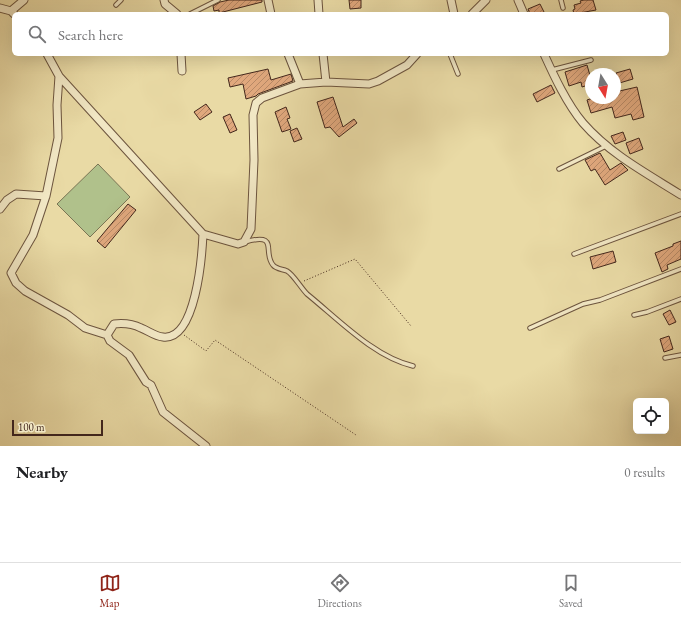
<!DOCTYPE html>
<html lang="en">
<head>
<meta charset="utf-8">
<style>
  body { margin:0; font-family:"EB Garamond",serif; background:#f6f6f6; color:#202124 }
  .controls { position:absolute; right:12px; bottom:12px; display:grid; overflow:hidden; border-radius:6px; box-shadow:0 4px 16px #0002 }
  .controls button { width:36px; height:36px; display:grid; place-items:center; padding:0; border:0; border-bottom:1px solid #e0e0e0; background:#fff; color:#202124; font:20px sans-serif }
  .compass { position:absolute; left:585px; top:68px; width:36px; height:36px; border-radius:50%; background:#fff; box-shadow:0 4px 16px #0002; rotate:169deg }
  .scale { position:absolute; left:12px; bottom:10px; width:91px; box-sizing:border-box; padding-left:4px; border:2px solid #43271c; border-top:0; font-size:11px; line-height:14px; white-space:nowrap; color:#43271c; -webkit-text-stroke:3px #f1e7c4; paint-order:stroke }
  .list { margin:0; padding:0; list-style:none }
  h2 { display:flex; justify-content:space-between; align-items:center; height:52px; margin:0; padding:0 16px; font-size:17px }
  h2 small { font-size:13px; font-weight:400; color:#757577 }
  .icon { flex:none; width:22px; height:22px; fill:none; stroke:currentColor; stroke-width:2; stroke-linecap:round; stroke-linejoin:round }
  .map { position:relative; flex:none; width:681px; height:446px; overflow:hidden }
  .search { position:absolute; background:#fff; box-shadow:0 4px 16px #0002; left:12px; right:12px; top:12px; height:44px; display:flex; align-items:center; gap:10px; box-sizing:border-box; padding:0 14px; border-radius:6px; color:#757577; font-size:15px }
  .sheet { height:116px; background:#fff }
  nav { display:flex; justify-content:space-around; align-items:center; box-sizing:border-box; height:56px; border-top:1px solid #e0e0e0; background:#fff; font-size:11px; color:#757577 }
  nav a { display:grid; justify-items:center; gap:2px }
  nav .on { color:#8f2418 }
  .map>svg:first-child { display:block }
</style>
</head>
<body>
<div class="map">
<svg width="681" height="446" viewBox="0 0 681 446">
  <defs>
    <pattern id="building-hatch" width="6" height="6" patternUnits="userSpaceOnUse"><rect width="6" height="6" fill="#e0a87d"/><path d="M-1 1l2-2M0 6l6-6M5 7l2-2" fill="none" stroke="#b78966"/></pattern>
  </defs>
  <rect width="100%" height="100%" fill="#e9daa5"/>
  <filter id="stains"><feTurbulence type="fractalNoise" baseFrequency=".005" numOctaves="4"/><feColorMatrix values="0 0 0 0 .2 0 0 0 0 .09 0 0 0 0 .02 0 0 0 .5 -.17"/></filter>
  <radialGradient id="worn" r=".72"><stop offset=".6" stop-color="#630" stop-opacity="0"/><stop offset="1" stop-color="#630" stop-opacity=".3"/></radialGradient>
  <path fill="#b0c18b" stroke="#7a7454" d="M98,164L130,197L90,237L57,204Z"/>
  <path fill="url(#building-hatch)" stroke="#43271c" d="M229,0H262V2L219,13V10L214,11L213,6L220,2Z
    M349,0H361V8L350,9Z
    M584,0H593L596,10L574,14L573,10L575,9L574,5L581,3L580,1Z
    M540,4L545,14H530L528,9Z
    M587,65L591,79V84L582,87L581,82L569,86L565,72Z
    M268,69L271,80L291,74L293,81L258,94L256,96L246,99L243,84L230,87L228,78Z
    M630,69L633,79L616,84L615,79L617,77L616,73Z
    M551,85L555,93L537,102L533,94Z
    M637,87L644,117L633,120L631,114L615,118L612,107L591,113L587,100L593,98H615V92Z
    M333,97L343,127L354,119L357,123L339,137L330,127L325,128L317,102Z
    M206,104L212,112L200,120L194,112Z
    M286,107L290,118L287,119L291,129L282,132L275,112Z
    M230,114L237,130L230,133L223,117Z
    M297,128L302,139L294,142L290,131Z
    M623,132L626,140L615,144L611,136Z
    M639,138L643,149L630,154L626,143Z
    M600,153L610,170L621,163L628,170L605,185L595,169L591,171L585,160Z
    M128,204L136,210L105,248L97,241Z
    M681,241V259L667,265L668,269L662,272L655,253L673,246V244Z
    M613,251L616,262L593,269L590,257Z
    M670,310L676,322L669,325L663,314Z
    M669,336L673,349L664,352L660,339Z"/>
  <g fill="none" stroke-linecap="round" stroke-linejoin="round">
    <defs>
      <path id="lane" d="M561,0L563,8
        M116,5L121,0
        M190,14L218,0
        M450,54L458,74
        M552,70L591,60
        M559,169L606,146
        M245,242C280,232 262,252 273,265C276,269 282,269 287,271C293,274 301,288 307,294C338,319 374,357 413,366
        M574,254L681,214
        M634,315L647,312L681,299
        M530,328L583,304L600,300L681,269
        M665,358L681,355"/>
      <path id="street" d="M164,0L165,4L177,14
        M268,0L271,14
        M318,0L319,14
        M451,0L454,14
        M518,0L524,14
        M0,8L11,11L14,14
        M11,11L24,0
        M472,14L486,0
        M47,54L59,76L203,234L238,244L244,242L251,229L254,160L253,115L256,103L262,98L300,84L326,82L369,84L378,81L407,65L417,54
        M181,54L182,71
        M288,54L300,84
        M323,54L326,82
        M544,54C554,76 567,104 583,123C610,154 646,173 681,195
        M59,76L57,105L58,138L46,196L33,235L11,273L16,283L25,291L68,315L85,328L107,335L110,341L129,355L146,382L151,385L163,412L206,446
        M0,209L7,200L16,194L46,196
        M107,335L114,324C123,323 133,324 141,328C149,331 154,336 163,337C196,341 202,256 203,234"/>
    </defs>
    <use href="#lane" stroke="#6c543e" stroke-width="5.5"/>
    <use href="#street" stroke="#6c543e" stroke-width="9"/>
    <path stroke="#43271c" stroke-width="1" stroke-dasharray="1 2" stroke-linecap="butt" d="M304,281L355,259L411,326
      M184,335L206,351L215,340L356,435"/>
    <use href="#lane" stroke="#f1e7c4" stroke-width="3.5"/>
    <use href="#street" stroke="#f1e7c4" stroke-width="7"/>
  </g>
  <rect width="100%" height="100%" filter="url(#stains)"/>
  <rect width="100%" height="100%" fill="url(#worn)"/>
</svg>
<div class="controls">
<button><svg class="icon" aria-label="locate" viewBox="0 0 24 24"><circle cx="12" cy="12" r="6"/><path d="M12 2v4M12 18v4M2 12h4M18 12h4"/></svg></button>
</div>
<svg class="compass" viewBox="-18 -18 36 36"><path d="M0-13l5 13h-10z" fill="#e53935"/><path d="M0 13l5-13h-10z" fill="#757577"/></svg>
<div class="scale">100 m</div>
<div class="search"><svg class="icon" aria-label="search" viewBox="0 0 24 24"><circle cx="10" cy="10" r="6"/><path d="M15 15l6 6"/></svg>Search here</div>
</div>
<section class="sheet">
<h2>Nearby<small>0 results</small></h2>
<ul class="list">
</ul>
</section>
<nav>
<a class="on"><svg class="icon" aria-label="map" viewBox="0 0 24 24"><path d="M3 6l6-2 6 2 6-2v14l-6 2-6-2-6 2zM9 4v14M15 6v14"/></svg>Map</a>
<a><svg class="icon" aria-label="directions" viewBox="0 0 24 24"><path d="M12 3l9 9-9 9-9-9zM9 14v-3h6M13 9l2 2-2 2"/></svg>Directions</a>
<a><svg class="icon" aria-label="saved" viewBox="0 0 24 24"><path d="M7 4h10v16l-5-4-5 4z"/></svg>Saved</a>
</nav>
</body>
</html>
